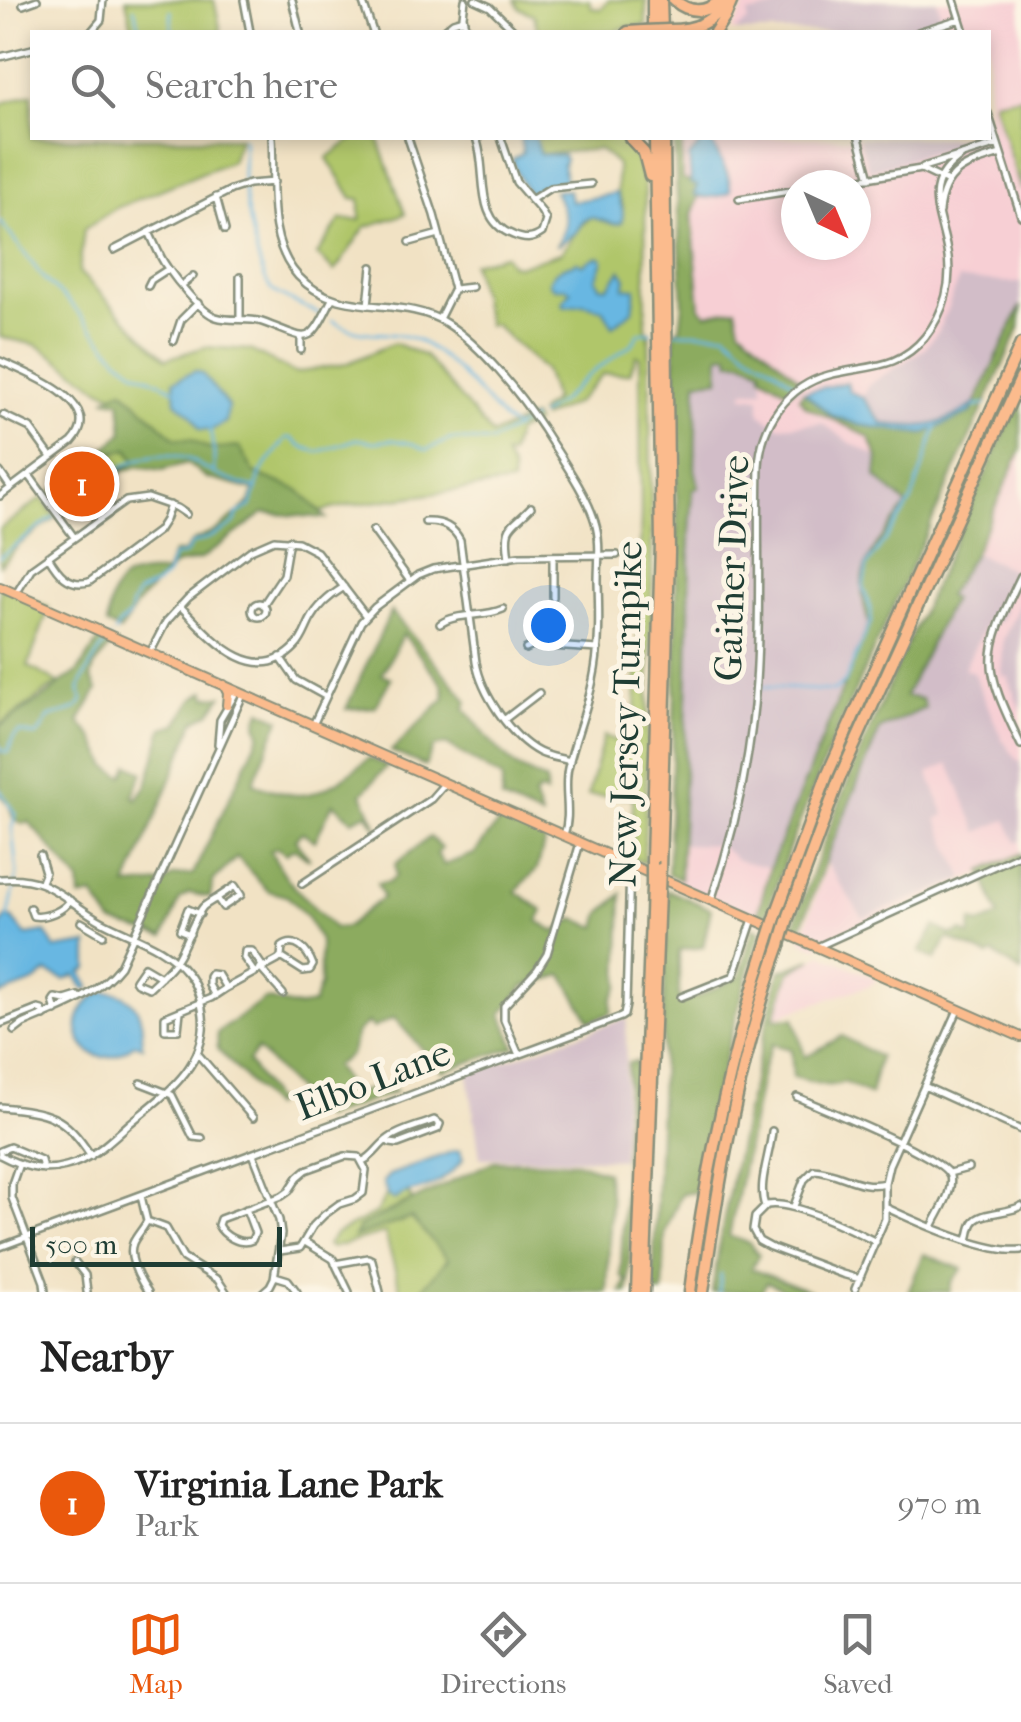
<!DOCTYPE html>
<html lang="en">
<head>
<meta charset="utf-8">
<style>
  body { margin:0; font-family:"IM FELL French Canon",serif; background:#f6f6f6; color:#222 }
  .compass { position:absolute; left:781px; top:170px; width:90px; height:90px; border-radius:50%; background:#fff; box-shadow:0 5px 15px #0003; rotate:136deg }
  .scale { position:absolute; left:30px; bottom:25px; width:252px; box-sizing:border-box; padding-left:10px; border:5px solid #1f3d34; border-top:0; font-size:28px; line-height:35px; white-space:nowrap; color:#1f3d34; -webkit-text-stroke:8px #fcf5e5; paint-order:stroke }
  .you { position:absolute; left:548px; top:625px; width:35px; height:35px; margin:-25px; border:8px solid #fff; border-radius:50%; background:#1a73e8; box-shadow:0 0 0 15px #1a73e833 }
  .badge { display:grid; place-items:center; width:65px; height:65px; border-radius:50%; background:#ea580c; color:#fff; font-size:32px; font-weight:700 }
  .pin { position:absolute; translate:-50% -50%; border:5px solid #fff; box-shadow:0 2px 10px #0006 }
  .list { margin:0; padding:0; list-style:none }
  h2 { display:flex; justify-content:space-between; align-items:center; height:130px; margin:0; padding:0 40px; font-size:42px }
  h2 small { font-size:32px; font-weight:400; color:#767676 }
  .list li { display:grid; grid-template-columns:65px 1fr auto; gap:30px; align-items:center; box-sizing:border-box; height:160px; padding:0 40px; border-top:2px solid #e0e0e0 }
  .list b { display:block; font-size:38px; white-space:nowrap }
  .list p { margin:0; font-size:32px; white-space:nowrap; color:#767676 }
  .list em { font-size:32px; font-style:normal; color:#767676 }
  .icon { flex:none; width:55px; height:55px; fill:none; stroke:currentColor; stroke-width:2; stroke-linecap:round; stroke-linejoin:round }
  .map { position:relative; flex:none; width:1021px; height:1292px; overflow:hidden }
  .search { position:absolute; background:#fff; box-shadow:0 5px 15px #0003; left:30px; right:30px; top:30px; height:110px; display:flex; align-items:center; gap:25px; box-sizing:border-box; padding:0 35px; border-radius:0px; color:#767676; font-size:38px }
  .sheet { height:290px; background:#fff }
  nav { display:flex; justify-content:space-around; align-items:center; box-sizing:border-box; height:140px; border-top:2px solid #e0e0e0; background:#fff; font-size:28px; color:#767676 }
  nav a { display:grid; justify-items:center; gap:5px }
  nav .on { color:#ea580c }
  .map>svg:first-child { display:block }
</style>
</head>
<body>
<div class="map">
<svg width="1021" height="1292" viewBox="0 0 1021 1292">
  <rect width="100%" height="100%" fill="#fcf5e5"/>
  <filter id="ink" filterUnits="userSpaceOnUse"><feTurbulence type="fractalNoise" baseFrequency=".01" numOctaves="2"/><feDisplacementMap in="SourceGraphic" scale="20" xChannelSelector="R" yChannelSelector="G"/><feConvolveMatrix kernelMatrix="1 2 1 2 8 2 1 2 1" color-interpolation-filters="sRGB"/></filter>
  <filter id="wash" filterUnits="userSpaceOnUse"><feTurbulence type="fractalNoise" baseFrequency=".0048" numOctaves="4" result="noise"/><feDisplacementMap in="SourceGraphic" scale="40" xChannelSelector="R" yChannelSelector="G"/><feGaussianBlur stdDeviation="2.25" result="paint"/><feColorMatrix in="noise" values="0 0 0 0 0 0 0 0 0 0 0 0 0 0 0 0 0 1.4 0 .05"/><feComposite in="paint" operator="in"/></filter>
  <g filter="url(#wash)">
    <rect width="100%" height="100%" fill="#f1e2c4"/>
    <path fill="#f7cfd4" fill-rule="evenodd" d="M748,0H1021V311L803,795L761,922L678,887L685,704L682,394L683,138H988V32H731ZM796,185H856V245H796Z
      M1021,420V855L816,947L801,941L839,825L892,699Z
      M822,954L877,979L871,985L774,1017L790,972Z"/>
    <path fill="#d2bdc8" d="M777,0H937L942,19L951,32H735L748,21V14L778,7Z
      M859,138H979L869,171Z
      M959,279L1021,283V306L977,403L947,421L920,428L882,424L863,398L868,385L923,350L938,332Z
      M720,354H730V361H744L762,369L763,390L743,391V396L760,397V414L779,426L822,423L852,444L878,457L877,477L907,505L875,550L865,608L869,624L770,868L737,860L720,845L679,844L688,669L690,533L693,490L699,486L695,469L697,380Z
      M974,553L1013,570L994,605L1005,610L999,623L988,619L964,669L973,672L1002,739L1018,761L1021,760V841L1017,843L1006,820L978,832L949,764L928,773L945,815L937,819L964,879L863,918L825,861L880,729L905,697L951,600L946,596Z
      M1021,600V712L1007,675L1002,677L1003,640Z
      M627,1018L622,1159L480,1158L468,1074Z"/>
    <path fill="#b0c66a" stroke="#68824f" stroke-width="2.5" d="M126,0H214L221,32H133Z
      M515,0H589L592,8L601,9L609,0H646V25L627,27L614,32H538L534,15L519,8Z
      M32,94V138H240L231,161L116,208L84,229L79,272L166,359L205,347L250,350L295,373L346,364L394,343L425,356L492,435L532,417L535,423L517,432L510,455H504L512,470V483L351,505L304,515L175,439L136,402L102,390L37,345L0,337V104Z
      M1021,96V191L993,101Z
      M354,138H378L405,214L365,227L335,271L317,255L340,220H360V199L352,198L327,158Z
      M535,138H624L632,147L645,187L646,329L649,331L652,584L644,863L632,858L633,797L588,795L604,736L635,747L641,515L640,357L636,355L630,373L603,374L576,403L542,418L539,413L554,400L544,370L494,324L488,325L472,263L505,255L510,264L517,266L561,253L580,226L591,217L613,224L621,222L623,206L617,193V164L599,149L540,154Z
      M104,449L112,453L128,449L136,461L62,513L48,494Z
      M42,498L56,517L20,544L0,565V529Z
      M0,586L49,608L28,666L58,683L0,725Z
      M460,1151L461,1162L442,1180L407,1191L412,1200L359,1227L355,1236L411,1217L448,1259L419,1292H401L385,1233L331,1248L327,1245L334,1235L376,1213L387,1194L383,1182L389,1175Z"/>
    <path fill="#8cab5e" stroke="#567449" stroke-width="2.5" d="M674,138H682V179L698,185L694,193L698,197L692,215L700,307L706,314L736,308L740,327L803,382L789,392L762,375V369L744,361H730L729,354L720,355L719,379L697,381L695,469L699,487L693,490L690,532L688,669L680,879L668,874L676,661L677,512L674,331L680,328L683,305Z
      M1021,306L1019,329L834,737L789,848L766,916L758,913L770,868L869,624C865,610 860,590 863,575C868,552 893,524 907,505L876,477L878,457L869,437L806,406L799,397L804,392L831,415L859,425L923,433L971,413Z
      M122,389L176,439H190L209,449L240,447L254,473L299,490L326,518L264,513L201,559L175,565L141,599L120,631L107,625C111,580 122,571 166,573L173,553H183L193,541L218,530L250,503L254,490L207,478L187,463L162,470L138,466L122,472L67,511L66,505L136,461L128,449L112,453L104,449L123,433L120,401L106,399Z
      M1021,397V450L974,553L947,596L952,599L905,696L922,699L925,708L880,729L825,861L800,931L793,928C855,746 941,572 1021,397Z
      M391,611L467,700L465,709L491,742L516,767L546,781V794L540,791L534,796L541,817L502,800V778L446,744L434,747L425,766L391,751L445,698L443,685L403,634L382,674L391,678L375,707L346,709Z
      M100,639L112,644L94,667L91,677L97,690L79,722L93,737L108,767L123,776L129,765L143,772L133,796L137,799L147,785L163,728L177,724L193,699L205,691L207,697L222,696L210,713L195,721L127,886L164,883L173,876L193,874L260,734L257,723L261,710L280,719L253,783C267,788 284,795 299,795C323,795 351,773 369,758L387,766L362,794L380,833L367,813L352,820L333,803L315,841L302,832L295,839L310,860L294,848L286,854L277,848L270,851L288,880L334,928L346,927L383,897L377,883L389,882L396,876L395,864L430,837L441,848L437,854L444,865L474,854L503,817L546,836L537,869L516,891L543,911L538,921L555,932L574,919L597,927L601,913L622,894L619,986L612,999L611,1013L590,1021L563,975L524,986L502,1014L515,1047L442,1071L394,1018L373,1028L368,1023L357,1032L350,1055L334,1066L354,1093L372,1089L397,1091L323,1118L257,1049L248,1062L275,1102L272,1107L218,1049L217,1033L265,999L297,1007L313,1004L320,984V941L307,917L287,896L268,891L237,857L213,881L210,897L189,893L180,899L164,937L112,923L93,895L80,898L79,881L29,822L23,824L13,818L9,805L0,795V726L49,694L64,680L77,673Z
      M1021,854V972L993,953L989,956L948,938L935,960L920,952L935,926L952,935L962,931L970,936L972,921L979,924L999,916L982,871Z
      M668,890L711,909L703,947L679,950V999L697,997L740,976L753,928L761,931C734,1016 712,1104 697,1192L681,1194L665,1232L663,1292H653Z
      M812,959L790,972L774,1019L794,1018L805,1057L842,1036L879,1057L870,1095L844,1082C828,1090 810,1081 793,1077L791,1049L772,1044L763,1068L729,1236L749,1243L759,1255L751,1269L812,1292H789L767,1282L761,1292H712C728,1183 753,1078 780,971Z
      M637,1061L628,1292H621L626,1281L621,1275L628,1063Z
      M494,1161L576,1162L606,1172L611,1201L607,1292H419L448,1259L411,1218L354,1237L359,1227Z
      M924,1254L962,1269L951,1284L950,1292H908Z"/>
    <path fill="#67b7e2" stroke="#437a8b" stroke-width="2.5" d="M520,138H535L540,154L563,155L565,160L563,164L565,182L544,185L529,194L520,180L512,159L523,153Z
      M706,138H710C716,155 732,173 730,192C721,197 704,199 695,195L697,185L691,184L689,157Z
      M569,190L571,202L617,193C620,204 626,211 621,223L614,224L591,217L584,220L576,232L556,246C571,222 565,215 554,191Z
      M601,257L603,261L596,279L600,286L608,287L621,270L626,279L624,288H636L633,310L613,326L603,309L584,304L564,306L563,301L571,291L566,288H554L549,283C552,269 566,266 578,262L582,265L594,258Z
      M195,371L202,373L228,406L226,422L211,430L200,429L192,415L176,402L174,381Z
      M847,382L849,391L863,398L883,424C928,429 938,427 977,403L970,413L923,434L859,425L831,415L804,392Z
      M7,917L13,919L26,935L46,932L55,949L88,944V969L82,972L90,988L84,989L76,975L65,980L47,972L35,982L0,995V925Z
      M103,992C123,991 137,1001 141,1021C144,1031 139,1037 143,1046L135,1044C129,1048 121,1054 113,1056C78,1065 60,1012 103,992Z
      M454,1151H460L463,1159C452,1174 438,1185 419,1190C408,1193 404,1192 395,1200L387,1195L383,1182L389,1175Z"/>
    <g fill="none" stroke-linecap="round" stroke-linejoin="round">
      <path stroke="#67b7e2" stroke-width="2.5" d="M134,8L141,32
        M171,11L172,32
        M243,138C245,151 243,163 243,176C243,198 258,273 271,289C277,296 309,308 320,314
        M0,221L44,279L69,302L119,359L135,371L179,391
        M332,320C361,339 377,330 408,337C439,344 481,396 503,420L515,428
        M674,332L726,333L748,352L773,367L797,386
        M975,407L986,404
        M540,416L560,402L586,377L633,343L639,333L651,332
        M210,429L214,453V472
        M60,511C97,483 140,440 191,460C196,462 200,466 204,468C220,477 237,484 255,488
        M0,557L55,516
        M115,633L118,626L129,616L132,604L138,593L156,585L167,575L173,556L184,555L193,543C201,542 232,528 235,522C236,519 236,517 237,514L251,506L261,472L286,438H291L300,446L318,452L357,439L374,442L393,440L414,444L426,450L451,439L491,442L532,419
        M763,687L834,691L845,682L871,621V611L863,587L867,566L911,502L936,428
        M0,746L2,751L8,752L13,738L19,732L36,736L40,732L49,717C58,713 74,713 80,705C86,697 79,698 80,689C81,680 102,645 110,639
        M0,790L15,814L12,828L17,874L8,919
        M719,1292L721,1274"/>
    </g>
  </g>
  <g filter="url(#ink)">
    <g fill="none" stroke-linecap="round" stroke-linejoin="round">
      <defs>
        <path id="minor" d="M244,0L250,32
          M292,0L300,32
          M362,0L373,32
          M465,0L463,16L466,32
          M475,0L490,7L516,32
          M954,0L964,32
          M23,5L37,0
          M91,32L101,20L103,0
          M441,32L453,22L463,19
          M918,32L960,19
          M0,57L32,49
          M988,113L1021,216
          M272,138C275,182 265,240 298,276C339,320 400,294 446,323C481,345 521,395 543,429C559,455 587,494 595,522C601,541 598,562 598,582C599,615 600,648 593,680C587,710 575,738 568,768C563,790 572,813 564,835
          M408,138L434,215L454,289
          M476,138C489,171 472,219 513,235C525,240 532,240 542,233L546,220L541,211L516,182L501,138
          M859,138L870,178
          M923,167L998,144
          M825,185L921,169L948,182
          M216,197L225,230
          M739,199L796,190
          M531,200L550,188L591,184
          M939,212C943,171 966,164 1001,154
          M149,232C155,244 159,256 167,267C176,280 201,312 216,317C231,322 247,317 262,322C310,339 307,350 332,299
          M410,242L439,234
          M114,250L231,190L249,184L274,182
          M240,277V318
          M182,285L193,276
          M148,286L151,280L168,269
          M454,289L472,287
          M368,305L372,267
          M439,319L454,289
          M174,341L181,320L198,303
          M301,350V337
          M0,361C27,373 108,403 72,442L0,496
          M3,415L30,428L51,457
          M0,472L11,488
          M29,475L74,537
          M425,522C441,521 453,526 460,540L476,662C481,692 510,737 539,752C549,757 560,758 570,761
          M373,530L410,581
          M48,556C58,573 68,587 89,582L158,531L165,520L170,505
          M553,556V597
          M509,558C504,523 510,529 531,507
          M1021,576C982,657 982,664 1021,745
          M16,594L31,569L126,501L148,498L177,508L186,514
          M252 610a7 7 0 1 1 14 0a7 7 0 1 1-14 0Z
          M263,605L283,575L289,540
          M180,606C208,634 254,691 296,646C303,639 306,628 311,619C319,604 331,595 344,587
          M440,624C457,612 483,618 503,609
          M526,649L535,645L598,649
          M150,653L166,622L188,598L251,550L274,540L298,542L317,552L365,615
          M280,657L296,680L325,696
          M505,719L539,693
          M313,725L361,622L375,607L418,575L433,569L519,556L617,555
          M218,744L220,720L237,691
          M40,855L45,872L41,882
          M0,879C51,874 63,901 103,922C133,938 165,945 187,973C197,985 201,1000 203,1015C208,1066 164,1095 129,1124C110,1141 91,1160 66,1166C42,1173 21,1166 0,1155
          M302,884L431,799L445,783
          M235,886L241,895L223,907L217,898Z
          M711,901C735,831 751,756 756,682C761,610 757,538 759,466C761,424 787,386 829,375C866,365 897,371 925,337C945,312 953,281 947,251C940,211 920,184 963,155
          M30,908L33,916C45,918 64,911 70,900
          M81,922L103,935
          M190,934L180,930L188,909L200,914
          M819,946L1021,854
          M260,968L283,994
          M254,972L244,958L245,951H252L263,967
          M161,977L144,967L135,980L137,983L149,988C159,978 170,970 177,958C186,944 194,918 203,907C205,905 215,899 217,898
          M215,996L209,985V977L211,974L218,975L226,988
          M681,997L734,976L753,919
          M56,1011L53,1001L55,998L65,1000L78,996L81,998
          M180,1012L178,1030H165V1017L211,998L226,988L278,960L281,957L282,947C295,937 308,951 313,965L310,970L303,971L281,957
          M0,1024L38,1009L42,1010L44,1016
          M14,1031L23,1024C59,1008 95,998 120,966L243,695
          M197,1053L253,1118
          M519,1055L504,1020V1006L537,970L547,954L580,843
          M141,1083L172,1095L193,1137L202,1138
          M924,1086L1021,1130
          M797,1097C821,1108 944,1156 950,1176C954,1192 938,1213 932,1227
          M0,1107C48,1112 64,1114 91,1156
          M0,1151L10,1147L41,1160L43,1169
          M253,1154L279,1220L281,1234L274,1278L270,1286L263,1292
          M363,1161C374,1156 378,1146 388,1139C400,1130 420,1126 434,1120L440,1124L438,1129L398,1144L390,1143L387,1140
          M19,1164L12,1184V1198L44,1282L45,1292
          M949,1173L968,1168
          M141,1196L147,1221
          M765,1206C757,1184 770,1156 772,1131
          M794,1206L804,1180L814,1170C840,1171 859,1190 885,1183
          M887,1208C919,1223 987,1254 1021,1250
          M246,1209L255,1233L252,1240C240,1246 223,1235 218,1225L220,1219L282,1196L289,1191L298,1177L306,1170L345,1156L359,1157L366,1170L363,1193L355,1199L339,1204L324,1215L313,1226L300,1248L280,1251
          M147,1221L166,1228L183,1258L218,1280L226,1292
          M147,1221C143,1229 136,1236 133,1243C127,1258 140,1280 148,1292
          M968,1240C970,1234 970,1228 973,1223C980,1211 1008,1214 1021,1206
          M305,1242L333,1259L349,1292
          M0,1247L621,1017L624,1015L626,1005L630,865
          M75,1262L85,1275L87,1292
          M335,1264L368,1258L372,1260L380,1292
          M275,1276L288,1280L297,1292
          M860,1279L842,1274L770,1247L759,1241L753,1230L755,1217L767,1205C792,1200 853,1230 876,1242
          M855,1289L885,1219V1183L889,1165L958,1010"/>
        <path id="major" d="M0,587L1021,1037
          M224,685L228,693L227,705"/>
        <path id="highway" d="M653,0V32
          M661,0L662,32
          M674,0C689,13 706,14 721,0
          M669,30C695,30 713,23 726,0
          M628,32L644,31
          M715,32L725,17L732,0
          M630,138L644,153L650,176
          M652,861L661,542L655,138
          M660,869L669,553L664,138
          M777,912L827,775L1021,344
          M787,921L840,777L1021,378
          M637,1292L652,887
          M644,1292L659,891
          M690,1292C705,1173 731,1054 768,940
          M703,1292C719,1176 740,1056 780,945"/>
      </defs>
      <use href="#minor" stroke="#88907c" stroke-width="10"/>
      <use href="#major" stroke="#88907c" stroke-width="12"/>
      <use href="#highway" stroke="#88907c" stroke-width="15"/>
      <use href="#minor" stroke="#fff" stroke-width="5"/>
      <use href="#major" stroke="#fbbb8d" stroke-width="8"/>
      <use href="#highway" stroke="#fbbb8d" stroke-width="10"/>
      <defs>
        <path id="highway-bridge" d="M644,31L669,30
          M652,887V861
          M659,891L660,869
          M768,940L777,912
          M780,945L787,921"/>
      </defs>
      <use href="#highway-bridge" stroke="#88907c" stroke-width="15" stroke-linecap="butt"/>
      <use href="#highway-bridge" stroke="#fbbb8d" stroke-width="10"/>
    </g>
  </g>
  <g text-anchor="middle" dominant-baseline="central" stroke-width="10" stroke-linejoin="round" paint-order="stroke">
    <g font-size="38" fill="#1f3d34" stroke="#fcf5e5">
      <text transform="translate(732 568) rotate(-88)">Gaither Drive</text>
      <text transform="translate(626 714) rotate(-89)">New Jersey Turnpike</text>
      <text transform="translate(373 1080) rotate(-21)">Elbo Lane</text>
    </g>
  </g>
</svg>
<svg class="compass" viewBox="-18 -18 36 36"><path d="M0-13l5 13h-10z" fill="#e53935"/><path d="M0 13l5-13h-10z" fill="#767676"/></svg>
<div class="scale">500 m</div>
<div class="you"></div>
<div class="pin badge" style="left:82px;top:484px">1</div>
<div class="search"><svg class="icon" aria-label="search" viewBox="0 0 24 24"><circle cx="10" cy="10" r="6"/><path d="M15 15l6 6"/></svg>Search here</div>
</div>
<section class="sheet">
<h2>Nearby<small></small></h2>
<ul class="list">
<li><span class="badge">1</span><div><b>Virginia Lane Park</b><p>Park</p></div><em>970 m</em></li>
</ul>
</section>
<nav>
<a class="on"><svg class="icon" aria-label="map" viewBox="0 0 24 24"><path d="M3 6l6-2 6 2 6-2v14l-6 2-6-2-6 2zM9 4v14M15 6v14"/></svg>Map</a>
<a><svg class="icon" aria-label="directions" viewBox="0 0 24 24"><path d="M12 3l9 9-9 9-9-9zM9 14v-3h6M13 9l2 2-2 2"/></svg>Directions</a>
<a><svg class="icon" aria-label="saved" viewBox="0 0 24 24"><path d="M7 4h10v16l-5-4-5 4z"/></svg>Saved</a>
</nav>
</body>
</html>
